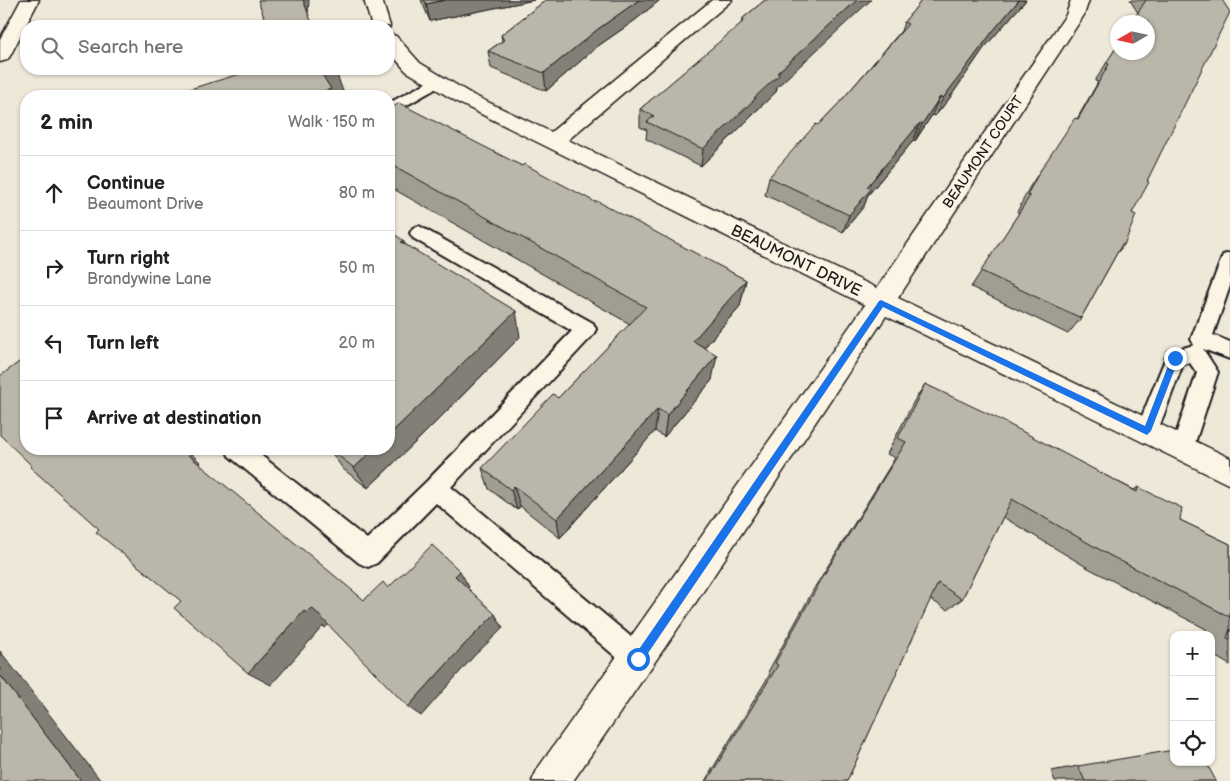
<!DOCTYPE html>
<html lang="en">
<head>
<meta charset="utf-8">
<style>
  body { margin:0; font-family:"Balsamiq Sans",sans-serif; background:#f6f6f6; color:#202124 }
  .controls { position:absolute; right:15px; bottom:15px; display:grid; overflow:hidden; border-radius:10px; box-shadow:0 1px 4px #0004 }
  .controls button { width:45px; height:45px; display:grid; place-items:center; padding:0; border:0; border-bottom:1px solid #e0e0e0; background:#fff; color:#202124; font:25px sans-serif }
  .compass { position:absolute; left:1110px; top:15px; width:45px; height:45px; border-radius:50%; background:#fff; box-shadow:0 1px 4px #0004; rotate:261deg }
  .stop { position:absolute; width:15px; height:15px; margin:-11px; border:4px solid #1a73e8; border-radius:50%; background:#fff }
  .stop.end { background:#1a73e8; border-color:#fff; box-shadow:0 1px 5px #0008 }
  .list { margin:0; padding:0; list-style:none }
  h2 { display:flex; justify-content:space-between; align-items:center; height:65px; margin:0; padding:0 20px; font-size:21px }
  h2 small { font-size:16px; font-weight:400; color:#757577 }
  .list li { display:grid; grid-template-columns:32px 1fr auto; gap:15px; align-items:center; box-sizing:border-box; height:75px; padding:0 20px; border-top:1px solid #e0e0e0 }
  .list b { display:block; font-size:19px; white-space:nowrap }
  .list p { margin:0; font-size:16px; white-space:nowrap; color:#757577 }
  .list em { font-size:16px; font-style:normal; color:#757577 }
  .icon { flex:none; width:28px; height:28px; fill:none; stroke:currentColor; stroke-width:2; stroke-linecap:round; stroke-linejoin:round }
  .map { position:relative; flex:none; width:1230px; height:781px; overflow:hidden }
  .search { position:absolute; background:#fff; box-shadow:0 1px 4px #0004; left:20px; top:20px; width:375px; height:55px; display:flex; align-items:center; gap:12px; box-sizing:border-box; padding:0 18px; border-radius:20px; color:#757577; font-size:19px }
  .panel { position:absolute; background:#fff; box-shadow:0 1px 4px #0004; left:20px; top:90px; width:375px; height:365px; border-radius:20px }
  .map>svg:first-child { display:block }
</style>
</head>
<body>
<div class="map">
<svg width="1230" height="781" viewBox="0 0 1230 781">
  <rect width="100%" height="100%" fill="#eee8d9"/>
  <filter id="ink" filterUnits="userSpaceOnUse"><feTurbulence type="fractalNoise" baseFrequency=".02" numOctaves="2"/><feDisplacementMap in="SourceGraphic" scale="10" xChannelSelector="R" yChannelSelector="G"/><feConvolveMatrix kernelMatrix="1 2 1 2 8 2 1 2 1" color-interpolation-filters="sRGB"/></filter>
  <g filter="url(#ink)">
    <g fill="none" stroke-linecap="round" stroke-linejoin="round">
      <defs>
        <path id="lane" d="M437,77L442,79L445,82L442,85L395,112L389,114V103Z
          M419,226L593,323L596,329L593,335L451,487L647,650L651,659L647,668L638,672L629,668L436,503L377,563L368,567L359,563L229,456L226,449H253L367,539L427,481L572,331L413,238L410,233L413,228Z
          M1230,253V286L1213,335L1230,342V359L1203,349L1218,372L1193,449L1190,456L1182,459L1174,456L1171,449L1197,373L1190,363L1183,364L1155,438L1147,441L1139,438L1136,431L1168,352L1194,345L1191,339L1221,260L1223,255Z"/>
        <path id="street" d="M21,0H39L10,56L7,60L0,62V39Z
          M364,0H382L390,26L389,28V26H372Z
          M712,0H732L568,140L877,288L1066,15L1071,0H1089L1084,15L898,298L1230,458V485L886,316L696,602L573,781H532L538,768L865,305L459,103L406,71L389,51V34L396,36L420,63L473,95L551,132Z"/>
      </defs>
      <use href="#lane" stroke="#1c1c1c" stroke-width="4"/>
      <use href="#street" stroke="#1c1c1c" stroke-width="3"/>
      <use href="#lane" fill="#fcf5e5" fill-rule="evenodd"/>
      <use href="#street" fill="#fcf5e5" fill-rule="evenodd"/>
    </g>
    <path fill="#a09d92" stroke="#1c1c1c" d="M421,0H534L430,21Z
      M546,0H660L634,21L598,46L546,91L491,68L488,51L502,41L501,35Z
      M765,0L777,87L776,92L753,114L752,116L701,166L646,139L647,130L640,127V109L741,24L742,19Z
      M922,0H1026L984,48L949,99L935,116L932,115L915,141H913L868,195L864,206L843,232L765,195L769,177L840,102L901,31L904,22Z
      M1130,0H1222L1147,181L1132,213L1124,245L1117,253L1081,318L1068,334L971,287L1019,213L1017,212L1029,188L1040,171L1077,119L1098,82L1095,81L1138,13Z
      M389,110L522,166L746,280L740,306L704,348L712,380L664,437L655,431L560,538L520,506L517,510L489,489L482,468L558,398L630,324L390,187L389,188Z
      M403,240L405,244L520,337L429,429L368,488L343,469L329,449H389Z
      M925,384L1134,490L1138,487L1180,520L1230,544V665L1211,654V635H1204L1206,629L1088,568L1003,517L962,599L947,610L930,599L847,781H705L770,674L768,672L816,585L895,458L887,454L914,401Z
      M1078,766L1216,781H1055L1051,771Z"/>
    <path fill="#827f77" stroke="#1c1c1c" d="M303,0H309L308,14Z
      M445,0H534L430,21L426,4Z
      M639,0H660L634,21L598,46L546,91L544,73L598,29Z
      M857,0H871L777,87L776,92L753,114L752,116L701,166L703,149L754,98L777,73Z
      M1019,0H1026L984,48L949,99L935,116L943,98L993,31Z
      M335,69L344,94L337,96H309L321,73Z
      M940,97L932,115L915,141L922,124Z
      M920,123L913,141L868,195L864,206L843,232L849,215L867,187Z
      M746,280L740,306L689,365L693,341Z
      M516,311L520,337L429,429L368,488L354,468L374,449H389V435Z
      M717,355L712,380L664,437L667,415Z
      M658,409L655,431L560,538L557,519Z
      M180,449H186L201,463L199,466Z
      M514,486L520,506L517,510L511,490Z
      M460,571L469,587L464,592L455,576Z
      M312,608L330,623L325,628L323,626L271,685L248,673L304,611Z
      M495,614L503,628L474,656L421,716L408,707L465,644Z
      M0,651L101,781H81L0,675Z"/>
    <path fill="#bab6aa" stroke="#1c1c1c" d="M258,0H303L313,26H267Z
      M424,0H445L426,4Z
      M546,0H639L598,29L544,73L488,51L504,40L501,35Z
      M765,0H857L777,73L780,74L754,98H756L703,149L647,122L654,116L640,109L745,20L742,19Z
      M922,0H1019L993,31L956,81L943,98L940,97L922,124L920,123L867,187L871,189L849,215L769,177L816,124L818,125L840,102L880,56L908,24L904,22Z
      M1146,0H1222L1230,12L1147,181L1149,182L1132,213L1136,215L1124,245L1122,244L1081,318L981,271L1030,196L1027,195L1040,171L1075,118L1078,119L1109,64L1106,63L1118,45V52H1148V22H1132Z
      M256,69H335L321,73L331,89L309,96H181L180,92Z
      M399,103L522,166L524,164L595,202L597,201L746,280L693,341L717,355L667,415L658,409L557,519L514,486L511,490L482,468L553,394L558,398L646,307L389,163V110Z
      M389,231L403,240L401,242L516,311L419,406L389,435Z
      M26,357V449H181L364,600L383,582L388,588L432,545L460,571L455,576L495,614L465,644L408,707L312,608L307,613L304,611L248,673L174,608L181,601L96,532L99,529L30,467L32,466L0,435V376Z
      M925,384L995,417L1137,492L1138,487L1182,508L1180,520L1230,544V617L1109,555L1012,499L962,599L938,583L847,781H707L778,665L775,663L825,573L906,442L898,438Z
      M330,449H374L354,468Z
      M1230,629V639L1227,638Z
      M0,675L81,781H0Z
      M1174,750V762H1206L1216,781H1085L1078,766Z"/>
  </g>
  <path fill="#1a73e8" d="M881,300L1145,426L1171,358L1175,355L1179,358L1151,431L1147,435L883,307L642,662H635V655L879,301Z"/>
  <g text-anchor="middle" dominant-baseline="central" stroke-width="5" stroke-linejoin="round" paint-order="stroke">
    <g font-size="14" fill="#1c1c1c" stroke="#fcf5e5">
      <text transform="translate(983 152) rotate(-56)">BEAUMONT COURT</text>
    </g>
    <g font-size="16" fill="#1c1c1c" stroke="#fcf5e5">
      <text transform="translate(796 261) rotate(26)">BEAUMONT DRIVE</text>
    </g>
  </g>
</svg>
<div class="controls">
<button>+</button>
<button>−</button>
<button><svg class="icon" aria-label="locate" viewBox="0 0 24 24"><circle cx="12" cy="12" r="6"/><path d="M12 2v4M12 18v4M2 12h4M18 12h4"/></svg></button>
</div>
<svg class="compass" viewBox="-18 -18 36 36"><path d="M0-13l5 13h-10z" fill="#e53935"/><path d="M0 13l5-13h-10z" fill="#757577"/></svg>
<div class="stop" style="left:638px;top:659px"></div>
<div class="stop end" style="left:1175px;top:358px"></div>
<div class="search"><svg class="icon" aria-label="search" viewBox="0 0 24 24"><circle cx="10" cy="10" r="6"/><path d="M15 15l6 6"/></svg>Search here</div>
<section class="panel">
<h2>2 min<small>Walk · 150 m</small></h2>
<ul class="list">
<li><svg class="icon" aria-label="ahead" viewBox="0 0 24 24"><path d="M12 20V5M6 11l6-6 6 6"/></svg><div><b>Continue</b><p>Beaumont Drive</p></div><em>80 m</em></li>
<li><svg class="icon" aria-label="right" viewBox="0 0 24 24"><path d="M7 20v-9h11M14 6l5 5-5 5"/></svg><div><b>Turn right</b><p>Brandywine Lane</p></div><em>50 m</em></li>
<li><svg class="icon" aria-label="left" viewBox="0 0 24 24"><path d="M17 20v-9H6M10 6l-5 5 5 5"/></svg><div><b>Turn left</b></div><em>20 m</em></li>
<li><svg class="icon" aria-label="arrive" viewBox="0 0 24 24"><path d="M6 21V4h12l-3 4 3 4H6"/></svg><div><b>Arrive at destination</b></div></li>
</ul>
</section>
</div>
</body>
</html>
